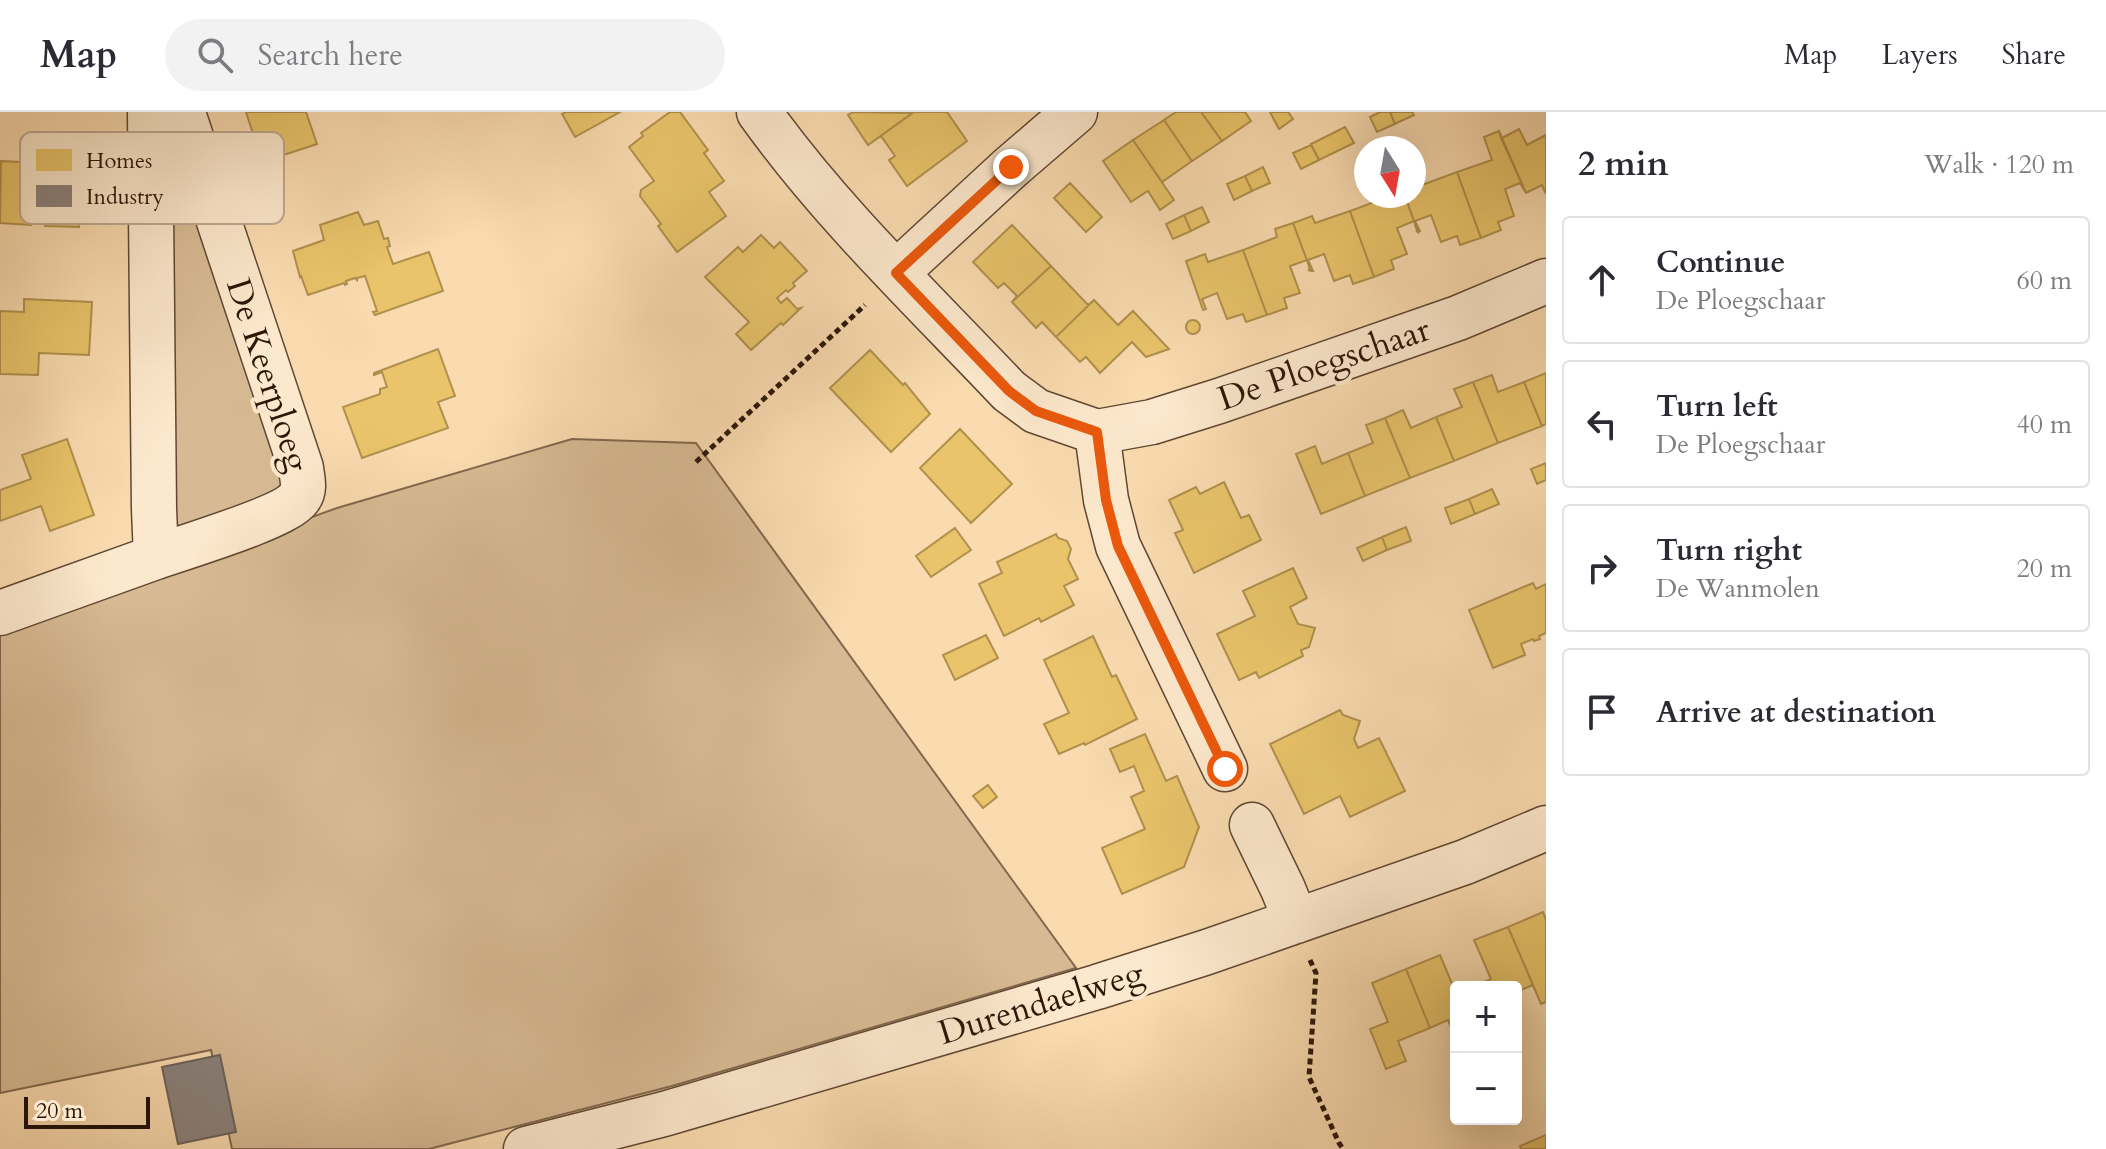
<!DOCTYPE html>
<html lang="en">
<head>
<meta charset="utf-8">
<style>
  body { margin:0; font-family:Cardo,serif; background:#f2f2f3; color:#2b2b33 }
  .controls { position:absolute; right:24px; bottom:24px; display:grid; overflow:hidden; border-radius:8px; box-shadow:0 8px 32px #0002 }
  .controls button { width:72px; height:72px; display:grid; place-items:center; padding:0; border:0; border-bottom:2px solid #e1e1e2; background:#fff; color:#2b2b33; font:40px sans-serif }
  .compass { position:absolute; left:1354px; top:24px; width:72px; height:72px; border-radius:50%; background:#fff; box-shadow:0 8px 32px #0002; rotate:169deg }
  .scale { position:absolute; left:24px; bottom:20px; width:126px; box-sizing:border-box; padding-left:8px; border:4px solid #2c1608; border-top:0; font-size:22px; line-height:28px; white-space:nowrap; color:#2c1608; -webkit-text-stroke:6px #fce8cc; paint-order:stroke }
  .stop { position:absolute; width:24px; height:24px; margin:-18px; border:6px solid #ea580c; border-radius:50%; background:#fff }
  .stop.end { background:#ea580c; border-color:#fff; box-shadow:0 2px 8px #0008 }
  .list { margin:0; padding:0; list-style:none }
  h2 { display:flex; justify-content:space-between; align-items:center; height:104px; margin:0; padding:0 32px; font-size:34px }
  h2 small { font-size:26px; font-weight:400; color:#7c7c81 }
  .list li { display:grid; grid-template-columns:52px 1fr auto; gap:24px; align-items:center; box-sizing:border-box; height:128px; margin:0 16px 16px; padding:0 16px; border:2px solid #e1e1e2; border-radius:8px }
  .list b { display:block; font-size:30px; white-space:nowrap }
  .list p { margin:0; font-size:26px; white-space:nowrap; color:#7c7c81 }
  .list em { font-size:26px; font-style:normal; color:#7c7c81 }
  .icon { flex:none; width:44px; height:44px; fill:none; stroke:currentColor; stroke-width:2; stroke-linecap:round; stroke-linejoin:round }
  .map { position:relative; flex:none; width:1546px; height:1037px; overflow:hidden }
  header { display:flex; align-items:center; gap:48px; box-sizing:border-box; height:112px; padding:0 40px; background:#fff; border-bottom:2px solid #e1e1e2 }
  header strong { font-size:38px }
  nav { display:flex; gap:44px; margin-inline-start:auto; font-size:28px }
  .search { width:560px; height:72px; background:#f2f2f3; display:flex; align-items:center; gap:20px; box-sizing:border-box; padding:0 28px; border-radius:44px; color:#7c7c81; font-size:30px }
  main { display:flex }
  aside { flex:1; background:#fff }
  .map>svg:first-child { display:block }
</style>
</head>
<body>
<header>
<strong>Map</strong>
<div class="search"><svg class="icon" aria-label="search" viewBox="0 0 24 24"><circle cx="10" cy="10" r="6"/><path d="M15 15l6 6"/></svg>Search here</div>
<nav><a>Map</a><a>Layers</a><a>Share</a></nav>
</header>
<main>
<div class="map">
<svg width="1546" height="1037" viewBox="0 0 1546 1037">
  <rect width="100%" height="100%" fill="#fadbb0"/>
  <filter id="stains"><feTurbulence type="fractalNoise" baseFrequency=".0025" numOctaves="4"/><feColorMatrix values="0 0 0 0 .2 0 0 0 0 .09 0 0 0 0 .02 0 0 0 .5 -.17"/></filter>
  <radialGradient id="worn" r=".72"><stop offset=".6" stop-color="#630" stop-opacity="0"/><stop offset="1" stop-color="#630" stop-opacity=".3"/></radialGradient>
  <path fill="#d7ba93" stroke="#82684e" stroke-width="2" d="M174,30L286,364L281,376L270,386L183,416L176,412L168,38Z
    M572,327L696,331L1076,856L672,974L429,1037H232L211,938L0,981V517L337,396Z"/>
  <path fill="#e9c46a" stroke="#b0904d" stroke-width="2" d="M246,0H306L317,32L262,50Z
    M566,0H620L575,25L562,2Z
    M670,0H680L708,38L704,41L724,69L709,80L726,104L677,140L658,114L661,112L640,84L641,78L654,69L629,35L643,24L641,21Z
    M853,0L911,1L914,0L868,33L848,3Z
    M914,0H947L967,29L907,74L889,48L895,44L881,24L868,33Z
    M1176,0H1201L1222,29L1192,49L1164,8Z
    M1201,0H1245L1251,9L1222,29Z
    M1270,0H1288L1293,7L1279,17Z
    M1380,0H1390L1395,12L1377,20L1370,5Z
    M1390,0H1412L1414,3L1395,12Z
    M1164,8L1192,49L1162,70L1133,28Z
    M1345,15L1354,31L1319,48L1311,32Z
    M1519,17L1527,33L1546,23V82L1542,73L1526,81L1501,26L1499,19L1502,26Z
    M1499,19L1526,81L1520,71L1505,77L1514,104L1498,110L1501,118L1481,126L1457,60L1492,48L1484,25Z
    M1133,28L1174,88L1160,98L1148,79L1131,90L1103,49Z
    M1311,33L1319,48L1301,57L1293,41Z
    M1,49L81,53L79,115L45,114V109L31,108V113L0,111Z
    M1263,55L1270,71L1252,79L1245,64Z
    M1457,60L1481,126L1460,133L1457,124L1441,130L1431,103L1415,109L1420,119L1418,120L1405,84H1414V67L1419,65L1422,73Z
    M1245,64L1252,79L1234,88L1227,72Z
    M1070,71L1102,105L1086,120L1054,86Z
    M1384,84H1405L1418,120L1416,119H1417L1414,109L1397,116L1407,142L1391,148L1394,157L1374,165L1350,99L1385,86Z
    M1202,95L1209,110L1191,119L1184,103Z
    M1350,99L1374,165L1353,172L1350,163L1334,169L1324,142L1308,148L1313,159H1311L1293,111L1312,104L1315,111Z
    M358,100L364,113L378,109L384,127L388,126L390,134L387,135L393,152L429,140L443,179L375,203L373,200L377,199L365,164L357,166V168L355,166L346,169L347,172L345,173L344,171L308,183L301,164L300,165L293,139L324,128L320,113Z
    M1184,103L1191,119L1173,127L1166,112Z
    M1293,111L1311,159L1308,158H1310L1307,148L1290,154L1300,181L1284,186L1287,196L1267,203L1243,138L1277,125L1275,117Z
    M1012,113L1051,154L1012,190L1017,184L1004,171L998,176L973,150Z
    M761,123L774,136L780,130L807,159L793,171L795,174L788,180L786,178L777,186L781,191L787,186L797,197L801,196L783,213L781,211L751,238L736,222L749,210L705,165L738,135L743,140Z
    M1243,138L1267,203L1246,210L1243,202L1227,207L1217,181L1202,187L1206,197L1203,198L1186,149L1205,142L1208,150Z
    M1051,154L1088,193L1094,188L1056,225L1042,210L1036,216L1012,190Z
    M24,187L92,190L89,243L39,241L38,263L0,262V199L24,200Z
    M1094,188L1118,213L1133,199L1169,237L1146,245L1132,230L1100,261L1086,245L1080,250L1056,225Z
    M1186 215a7 7 0 1 1 14 0a7 7 0 1 1-14 0Z
    M438,237L455,284L438,290L448,316L362,346L343,295L380,282V277L387,275L382,260L374,263V261Z
    M870,238L903,273L905,271L930,302L891,340L830,276Z
    M1546,261V312L1542,314L1524,270Z
    M1492,263L1498,280L1524,270L1542,314L1498,331L1473,270Z
    M1473,270L1498,331L1454,349L1436,305L1462,295L1454,277Z
    M1403,298L1411,316L1436,305L1454,349L1410,366L1385,306Z
    M1385,306L1410,366L1365,384L1348,341L1373,331L1366,313Z
    M960,317L1012,372L971,411L920,356Z
    M67,327L94,403L50,419L41,394L0,409V378L31,367L22,343Z
    M1315,334L1322,352L1348,341L1365,384L1321,402L1296,342Z
    M1546,351V368L1537,372L1531,357Z
    M1224,370L1241,406L1249,403L1261,428L1194,461L1175,421L1183,418L1169,388L1196,375L1200,382Z
    M1492,377L1499,392L1475,402L1469,387Z
    M1469,387L1475,402L1451,412L1445,396Z
    M1406,415L1411,429L1387,438L1382,425Z
    M955,416L971,438L931,465L916,444Z
    M1056,422L1058,426L1067,429L1071,437L1068,447L1078,467L1064,474L1074,493L1041,510L1039,506L1004,524L979,472L1002,461L997,450Z
    M1382,425L1387,438L1363,449L1357,436Z
    M1293,456L1307,486L1290,495L1298,512L1315,516L1309,535L1301,538L1303,544L1259,566L1256,560L1239,568L1217,522L1255,504L1243,479Z
    M1533,471L1536,477L1546,472V521L1539,524L1540,527L1534,529L1533,527L1521,532L1525,543L1493,556L1469,498Z
    M986,523L998,546L955,568L943,543Z
    M1093,524L1112,565L1116,563L1137,607L1085,633L1084,631L1059,642L1044,612L1069,601L1044,548Z
    M1340,598L1343,603L1360,609L1354,627L1358,636L1379,626L1405,679L1350,705L1340,684L1304,702L1270,632Z
    M1145,622L1166,669L1177,664L1199,715L1184,755L1122,782L1102,736L1145,717L1131,685L1144,679L1134,654L1120,660L1110,637Z
    M988,673L997,685L983,696L973,684Z
    M1543,800L1546,808V890L1541,892L1508,815Z
    M1508,815L1533,873L1516,880V875H1474L1491,867L1474,828Z
    M1440,843L1456,881V928L1448,908L1430,916L1406,857Z
    M1406,857L1430,916L1398,929L1406,949L1386,957L1370,917L1388,910L1372,871Z
    M1546,1023V1037H1521L1520,1034Z"/>
  <path fill="#8a817c" stroke="#6e6159" stroke-width="2" d="M220,943L236,1020L178,1032L162,955Z"/>
  <g fill="none" stroke-linecap="round" stroke-linejoin="round">
    <defs>
      <path id="minor" d="M759,0C832,102 923,188 1009,279L1036,299L1097,320L1152,310L1219,289L1458,206L1546,169
        M896,161L1011,55L1075,0
        M1097,320L1106,388L1118,434L1225,657
        M156,445C184,435 286,405 299,386C306,377 302,366 301,356L183,1L172,0
        M0,501L156,445L154,397L150,0
        M1252,713L1283,777L1296,809
        M526,1037L664,1002L1097,875L1207,840L1465,750L1546,716"/>
    </defs>
    <use href="#minor" stroke="#604732" stroke-width="47"/>
    <path stroke="#2c1608" stroke-width="5" stroke-dasharray="6 4" stroke-linecap="butt" d="M696,350L865,193
      M1310,848L1316,861L1309,965L1339,1031L1343,1037"/>
    <use href="#minor" stroke="#fce8cc" stroke-width="44"/>
  </g>
  <g fill="none" stroke-linecap="round" stroke-linejoin="round">
    <path stroke="#ea580c" stroke-width="10" d="M1011,55L896,161L1009,279L1036,299L1097,320L1106,388L1118,434L1225,657"/>
  </g>
  <g text-anchor="middle" dominant-baseline="central" stroke-width="8" stroke-linejoin="round" paint-order="stroke">
    <g font-size="34" fill="#2c1608" stroke="#fce8cc">
      <text transform="translate(1324 252) rotate(-19)">De Ploegschaar</text>
      <text transform="translate(268 263) rotate(72)">De Keerploeg</text>
      <text transform="translate(1041 891) rotate(-17)">Durendaelweg</text>
    </g>
  </g>
  <rect x="20" y="20" width="264" height="92" rx="12" fill="#fce8cc" stroke="#bea991" stroke-width="2"/>
  <rect x="36" y="37" width="36" height="22" fill="#e9c46a"/>
  <rect x="36" y="73" width="36" height="22" fill="#8a817c"/>
  <g font-size="22" fill="#2c1608">
    <text x="86" y="56">Homes</text>
    <text x="86" y="92">Industry</text>
  </g>
  <rect width="100%" height="100%" filter="url(#stains)"/>
  <rect width="100%" height="100%" fill="url(#worn)"/>
</svg>
<div class="controls">
<button>+</button>
<button>−</button>
</div>
<svg class="compass" viewBox="-18 -18 36 36"><path d="M0-13l5 13h-10z" fill="#e53935"/><path d="M0 13l5-13h-10z" fill="#7c7c81"/></svg>
<div class="scale">20 m</div>
<div class="stop" style="left:1225px;top:657px"></div>
<div class="stop end" style="left:1011px;top:55px"></div>
</div>
<aside>
<h2>2 min<small>Walk · 120 m</small></h2>
<ul class="list">
<li><svg class="icon" aria-label="ahead" viewBox="0 0 24 24"><path d="M12 20V5M6 11l6-6 6 6"/></svg><div><b>Continue</b><p>De Ploegschaar</p></div><em>60 m</em></li>
<li><svg class="icon" aria-label="left" viewBox="0 0 24 24"><path d="M17 20v-9H6M10 6l-5 5 5 5"/></svg><div><b>Turn left</b><p>De Ploegschaar</p></div><em>40 m</em></li>
<li><svg class="icon" aria-label="right" viewBox="0 0 24 24"><path d="M7 20v-9h11M14 6l5 5-5 5"/></svg><div><b>Turn right</b><p>De Wanmolen</p></div><em>20 m</em></li>
<li><svg class="icon" aria-label="arrive" viewBox="0 0 24 24"><path d="M6 21V4h12l-3 4 3 4H6"/></svg><div><b>Arrive at destination</b></div></li>
</ul>
</aside>
</main>
</body>
</html>
